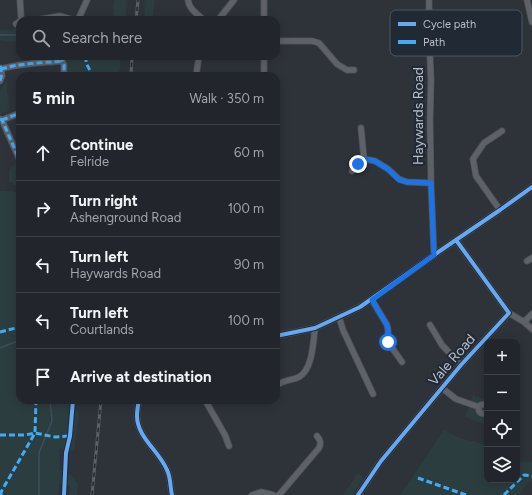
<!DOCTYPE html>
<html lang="en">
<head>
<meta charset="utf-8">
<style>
  body { margin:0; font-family:Figtree,sans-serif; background:#2e3238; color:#f1f3f6 }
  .controls { position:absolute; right:12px; bottom:12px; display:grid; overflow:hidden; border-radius:8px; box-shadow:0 2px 10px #0003 }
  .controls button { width:36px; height:36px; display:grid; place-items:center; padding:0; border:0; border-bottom:1px solid #3f4348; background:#22262c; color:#f1f3f6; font:20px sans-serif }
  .stop { position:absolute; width:12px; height:12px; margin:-9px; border:3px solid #1a73e8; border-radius:50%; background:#fff }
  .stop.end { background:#1a73e8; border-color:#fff; box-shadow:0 1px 4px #0008 }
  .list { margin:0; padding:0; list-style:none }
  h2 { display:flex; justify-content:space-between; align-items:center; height:52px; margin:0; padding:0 16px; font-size:17px }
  h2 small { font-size:13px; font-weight:400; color:#a2a5a9 }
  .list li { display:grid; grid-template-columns:26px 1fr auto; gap:12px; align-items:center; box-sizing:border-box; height:56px; padding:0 16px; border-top:1px solid #3f4348 }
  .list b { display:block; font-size:15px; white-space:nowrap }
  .list p { margin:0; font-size:13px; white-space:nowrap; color:#a2a5a9 }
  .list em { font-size:13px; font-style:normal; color:#a2a5a9 }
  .icon { flex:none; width:22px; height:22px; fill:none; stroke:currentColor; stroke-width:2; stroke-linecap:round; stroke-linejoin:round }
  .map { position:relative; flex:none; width:532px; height:495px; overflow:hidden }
  .search { position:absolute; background:#22262c; box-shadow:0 2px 10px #0003; left:16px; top:16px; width:264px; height:44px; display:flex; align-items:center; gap:10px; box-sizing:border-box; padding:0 14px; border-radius:12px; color:#a2a5a9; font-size:15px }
  .panel { position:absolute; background:#22262c; box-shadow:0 2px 10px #0003; left:16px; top:72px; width:264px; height:332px; border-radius:12px }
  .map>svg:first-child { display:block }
</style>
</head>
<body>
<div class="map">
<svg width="532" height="495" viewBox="0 0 532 495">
  <rect width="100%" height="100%" fill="#2e333a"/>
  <path fill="#2c3d40" d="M115,0H127L125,20H114L113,6Z
    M146,0H155L152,20H144Z
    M20,26V41L11,42L0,40V30H13V28Z
    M69,56H121L119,76H68L66,60Z
    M7,80V92L8,96L9,111L0,114V89L4,85Z
    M17,161L20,166V186H16L9,181V170Z
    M0,191H5L20,192V400H70V404L79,414L74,451L59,449L60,470L71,475L78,484L77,495H69L70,486L59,483L58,495H0Z
    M473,395L487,400V425L465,417Z
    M444,430L460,438L487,445V480H517V461L532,462V480L526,485L519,495H400Z
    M358,473L364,477L352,495H343Z"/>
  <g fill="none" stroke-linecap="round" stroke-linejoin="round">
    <path stroke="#3e4d62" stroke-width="1.5" d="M0,35H20
      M0,348L20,340
      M39,495V453L52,421L50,400"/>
    <defs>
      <path id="minor" d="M20,0L21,17L22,20
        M188,0C189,9 197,14 204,20
        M429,0V33L431,80L430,120L431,183L434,255
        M527,0L532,22
        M36,20L60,16L74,20
        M78,20L87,0
        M218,20L234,0
        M264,20V0
        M16,24L20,21
        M276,41H312L319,43L337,64L347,70H354
        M64,56L62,61L64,65V76
        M1,69C21,63 42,63 62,61
        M196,76L199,56
        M264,76V56
        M0,81L2,76L1,68
        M0,119L2,120L20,161
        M2,120L20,113
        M364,159L375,161L388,169L399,179L407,182L431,183
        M352,171L358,164L364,159L361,128
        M500,210L476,176L473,159L484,143L502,131
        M527,261L532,258
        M372,300L387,325L388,330V342L402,362
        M509,313L524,322L532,329
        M339,317L343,330L373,394
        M524,322L532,314
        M430,325L442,345L461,365
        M276,336L315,328L360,307L434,255L500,210L532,187
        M276,386C284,379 292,381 299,377C313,369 313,342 315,328
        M442,388L456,399L479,407
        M139,400C138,405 137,411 137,416C137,437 159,451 167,470C171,478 170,487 172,495
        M205,400L225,435L229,446
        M487,406C476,399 476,419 487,412
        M252,495L261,492L273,495
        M279,495L319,448C321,443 321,441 317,436
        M358,495L381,461L461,365L509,313L456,240"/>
    </defs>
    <use href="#minor" stroke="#4c4f55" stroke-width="7"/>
    <use href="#minor" stroke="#5e6168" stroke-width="5.5"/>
    <defs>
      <path id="rail" d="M136,20L138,0
        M131,76L132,56
        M92,495L101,400"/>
    </defs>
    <use href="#rail" stroke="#5d6066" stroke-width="3"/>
    <use href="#rail" stroke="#212934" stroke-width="1.5" stroke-dasharray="4.5" stroke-linecap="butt"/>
    <path stroke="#42abf6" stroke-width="3" stroke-dasharray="6 3" stroke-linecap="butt" d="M64,56L62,61L64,65V76
      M86,56V63L93,76
      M0,66C2,71 2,76 0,81
      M1,69C21,63 42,63 62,61
      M0,119L2,120L20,161
      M2,120L20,113
      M0,332L20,327
      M0,435H25L35,433L55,437L70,436
      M418,478L466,495
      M1,495V492L35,433L36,400
      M504,495L524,475L532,476"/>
    <defs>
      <path id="cycleway" d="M276,336L315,328L360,307L434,255L500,210L532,187
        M139,400C138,405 137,411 137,416C137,437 159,451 167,470C171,478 170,487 172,495
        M64,495L66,453L70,436L73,400
        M358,495L381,461L461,365L509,313L456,240"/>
    </defs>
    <use href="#cycleway" stroke="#212934" stroke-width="6"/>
    <use href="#cycleway" stroke="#66a8f1" stroke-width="4"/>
  </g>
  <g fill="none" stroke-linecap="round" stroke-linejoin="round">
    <path stroke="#1a73e8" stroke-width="5" d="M358,164L364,159L375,161L388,169L399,180L407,182L431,183L434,255L372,300L387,325L388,330V342"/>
  </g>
  <g text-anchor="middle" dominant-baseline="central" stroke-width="4" stroke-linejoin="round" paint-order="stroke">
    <g font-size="14" fill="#b9bfca" stroke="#212934">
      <text transform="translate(418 116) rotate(-90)">Haywards Road</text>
      <text transform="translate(452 360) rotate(-49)">Vale Road</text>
    </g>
  </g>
  <rect x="390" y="10" width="132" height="46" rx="6" fill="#212934" stroke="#4f5661" stroke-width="1"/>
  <rect x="398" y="22" width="18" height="4" fill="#66a8f1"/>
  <rect x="398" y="40" width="18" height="4" fill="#42abf6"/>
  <g font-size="11" fill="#b9bfca">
    <text x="423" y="28">Cycle path</text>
    <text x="423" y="46">Path</text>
  </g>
</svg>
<div class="controls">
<button>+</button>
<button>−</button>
<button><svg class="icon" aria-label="locate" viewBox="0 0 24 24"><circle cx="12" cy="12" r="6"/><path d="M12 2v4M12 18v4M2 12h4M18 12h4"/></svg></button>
<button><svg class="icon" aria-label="layers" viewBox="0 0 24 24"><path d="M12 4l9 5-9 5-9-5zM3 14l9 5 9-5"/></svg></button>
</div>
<div class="stop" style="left:388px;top:342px"></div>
<div class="stop end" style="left:358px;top:164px"></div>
<div class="search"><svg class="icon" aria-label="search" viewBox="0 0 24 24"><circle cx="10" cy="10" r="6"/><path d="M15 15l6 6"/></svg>Search here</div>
<section class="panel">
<h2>5 min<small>Walk · 350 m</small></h2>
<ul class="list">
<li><svg class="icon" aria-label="ahead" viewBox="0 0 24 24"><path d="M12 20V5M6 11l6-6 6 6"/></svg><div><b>Continue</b><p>Felride</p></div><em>60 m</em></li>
<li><svg class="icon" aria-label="right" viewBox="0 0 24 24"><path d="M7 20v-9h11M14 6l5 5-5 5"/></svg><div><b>Turn right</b><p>Ashenground Road</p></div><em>100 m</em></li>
<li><svg class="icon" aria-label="left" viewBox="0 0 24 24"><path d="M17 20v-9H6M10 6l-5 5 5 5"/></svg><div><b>Turn left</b><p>Haywards Road</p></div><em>90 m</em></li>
<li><svg class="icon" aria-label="left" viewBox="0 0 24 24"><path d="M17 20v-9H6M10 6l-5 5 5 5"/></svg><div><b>Turn left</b><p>Courtlands</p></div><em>100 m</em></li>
<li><svg class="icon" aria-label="arrive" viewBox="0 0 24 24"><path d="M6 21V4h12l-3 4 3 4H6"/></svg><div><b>Arrive at destination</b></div></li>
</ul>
</section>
</div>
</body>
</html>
